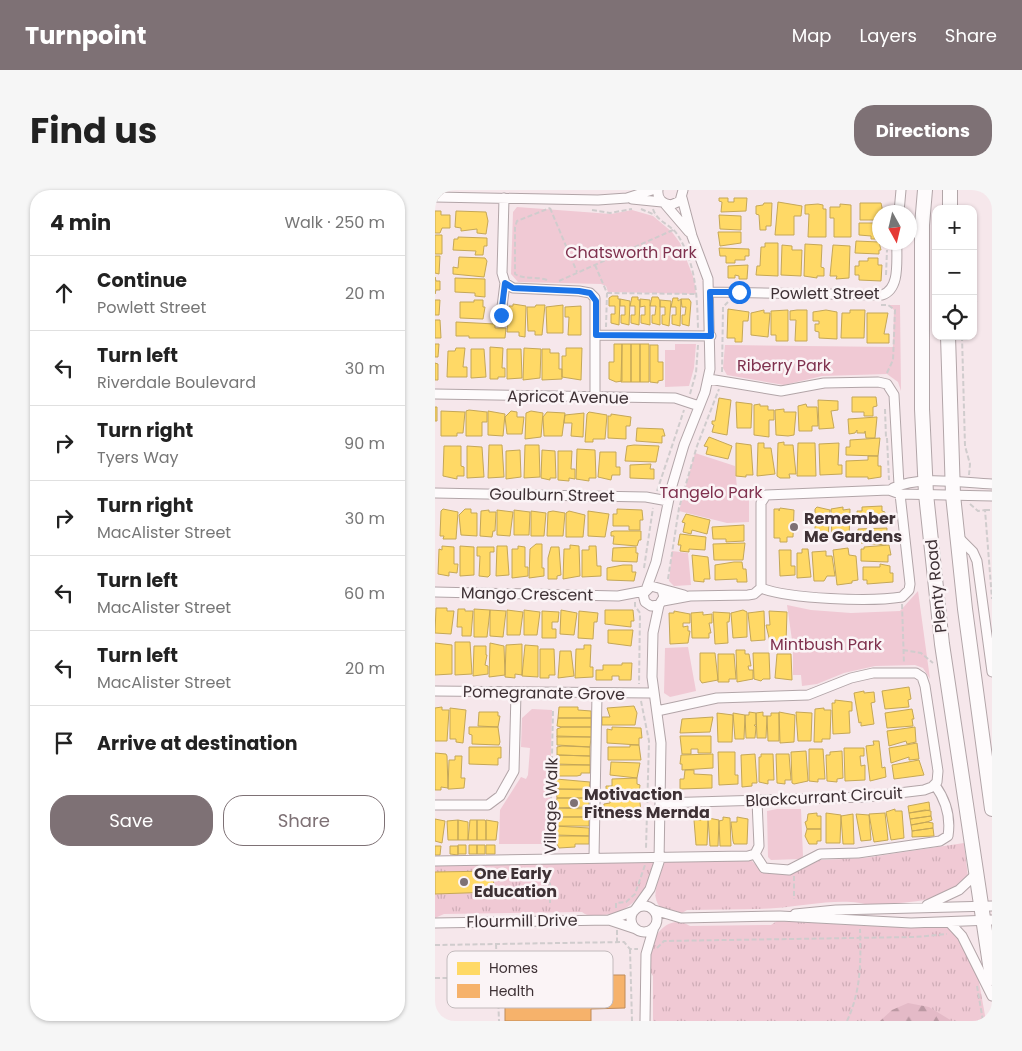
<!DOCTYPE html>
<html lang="en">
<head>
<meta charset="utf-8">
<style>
  body { margin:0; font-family:Poppins,sans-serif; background:#f6f6f6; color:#222 }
  .controls { position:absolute; right:15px; top:15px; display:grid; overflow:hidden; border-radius:10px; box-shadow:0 1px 4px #0004 }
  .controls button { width:45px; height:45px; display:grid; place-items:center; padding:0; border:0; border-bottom:1px solid #e0e0e0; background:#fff; color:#222; font:25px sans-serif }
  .compass { position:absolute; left:437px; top:15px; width:45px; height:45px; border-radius:50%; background:#fff; box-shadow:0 1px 4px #0004; rotate:172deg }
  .stop { position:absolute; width:15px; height:15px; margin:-11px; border:4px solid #1a73e8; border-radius:50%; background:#fff }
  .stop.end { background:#1a73e8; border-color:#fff; box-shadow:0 1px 5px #0008 }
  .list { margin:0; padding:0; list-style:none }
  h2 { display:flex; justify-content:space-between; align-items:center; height:65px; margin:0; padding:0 20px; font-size:21px }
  h2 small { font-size:16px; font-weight:400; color:#767676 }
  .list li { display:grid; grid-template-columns:32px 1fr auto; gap:15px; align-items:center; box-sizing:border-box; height:75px; padding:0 20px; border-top:1px solid #e0e0e0 }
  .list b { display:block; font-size:19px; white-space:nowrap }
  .list p { margin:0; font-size:16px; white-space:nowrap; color:#767676 }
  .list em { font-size:16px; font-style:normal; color:#767676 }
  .actions { display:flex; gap:10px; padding:15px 20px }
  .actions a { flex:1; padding:11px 0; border:1px solid #7e7175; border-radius:20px; text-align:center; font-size:18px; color:#7e7175 }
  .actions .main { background:#7e7175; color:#fff }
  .icon { flex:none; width:28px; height:28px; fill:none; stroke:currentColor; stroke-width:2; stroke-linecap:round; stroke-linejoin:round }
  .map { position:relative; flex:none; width:557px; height:831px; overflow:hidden; border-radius:20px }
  header { display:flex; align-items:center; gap:30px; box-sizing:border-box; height:70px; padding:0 25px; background:#7e7175; color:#fff }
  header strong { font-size:24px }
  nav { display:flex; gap:28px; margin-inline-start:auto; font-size:18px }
  .intro { display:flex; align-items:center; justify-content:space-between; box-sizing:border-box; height:120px; padding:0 30px }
  h1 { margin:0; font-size:35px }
  .button { padding:12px 22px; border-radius:20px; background:#7e7175; color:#fff; font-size:18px; font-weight:700 }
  main { display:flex; gap:30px; padding:0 30px }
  aside { flex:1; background:#fff; border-radius:20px; box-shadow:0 1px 4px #0004 }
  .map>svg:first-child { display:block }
</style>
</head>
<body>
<header>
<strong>Turnpoint</strong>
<nav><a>Map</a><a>Layers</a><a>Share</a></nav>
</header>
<div class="intro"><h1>Find us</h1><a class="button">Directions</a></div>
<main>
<aside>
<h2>4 min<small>Walk · 250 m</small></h2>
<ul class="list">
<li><svg class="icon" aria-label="ahead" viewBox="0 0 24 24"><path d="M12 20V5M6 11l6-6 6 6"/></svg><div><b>Continue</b><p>Powlett Street</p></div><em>20 m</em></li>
<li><svg class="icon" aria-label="left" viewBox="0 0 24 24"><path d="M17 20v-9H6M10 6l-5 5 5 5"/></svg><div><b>Turn left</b><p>Riverdale Boulevard</p></div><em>30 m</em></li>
<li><svg class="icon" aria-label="right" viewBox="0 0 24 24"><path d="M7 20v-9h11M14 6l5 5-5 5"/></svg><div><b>Turn right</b><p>Tyers Way</p></div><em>90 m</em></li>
<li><svg class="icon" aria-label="right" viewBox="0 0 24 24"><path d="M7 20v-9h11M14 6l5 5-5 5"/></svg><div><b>Turn right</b><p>MacAlister Street</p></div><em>30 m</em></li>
<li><svg class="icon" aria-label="left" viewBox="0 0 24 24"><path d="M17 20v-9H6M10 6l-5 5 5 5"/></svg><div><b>Turn left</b><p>MacAlister Street</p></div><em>60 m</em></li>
<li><svg class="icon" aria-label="left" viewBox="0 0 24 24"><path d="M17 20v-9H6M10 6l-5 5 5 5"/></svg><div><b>Turn left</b><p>MacAlister Street</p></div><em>20 m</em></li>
<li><svg class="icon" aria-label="arrive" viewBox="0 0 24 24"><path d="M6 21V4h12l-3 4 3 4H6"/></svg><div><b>Arrive at destination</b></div></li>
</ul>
<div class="actions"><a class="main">Save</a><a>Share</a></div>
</aside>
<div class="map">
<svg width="557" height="831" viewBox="0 0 557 831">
  <defs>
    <pattern id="grass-tufts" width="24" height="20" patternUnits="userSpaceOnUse" patternTransform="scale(1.25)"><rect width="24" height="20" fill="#f0c9d4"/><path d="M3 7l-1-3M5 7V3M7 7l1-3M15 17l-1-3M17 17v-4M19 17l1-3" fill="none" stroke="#cfadb7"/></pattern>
    <pattern id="forest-firs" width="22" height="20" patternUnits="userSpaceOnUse" patternTransform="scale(1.25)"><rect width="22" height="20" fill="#e4bac7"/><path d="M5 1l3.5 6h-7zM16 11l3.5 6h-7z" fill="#ba98a2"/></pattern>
  </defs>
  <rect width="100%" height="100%" fill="#f6e7eb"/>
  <path fill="url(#grass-tufts)" d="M529,653L533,687C510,715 468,711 436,716C413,706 367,716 341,718C311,720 282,719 252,720L247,723L225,717C214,704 226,687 229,672L235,671L316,670L324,678L358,682L385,670L429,668Z
    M209,670L219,673C212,701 196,725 165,725C159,725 153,727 147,722L9,724L0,728V676Z
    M342,731L458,737H512L522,744L543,786L551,831H218V786C204,767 226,718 255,736L336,735Z"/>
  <path fill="url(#forest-firs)" d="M473,813L494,817L517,831H445L457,820Z"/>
  <path fill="#f0c9d4" d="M82,17L176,24L197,20L218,26L237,42L245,53L259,89L261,104L173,102L171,96L166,94L83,92L76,84L78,22Z
    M454,115H465L466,201L463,192L452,184L387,186L349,195L292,185L288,178L290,155L458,157L459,120Z
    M240,154H261L259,178L254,196L230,197V160H240Z
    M260,263L300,276L303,309H314V332L292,333L244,321Z
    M237,361L253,363L256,395L239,396L234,391Z
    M483,401L495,489L488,478L480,475L440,476L409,483L382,494L367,496L366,485H358V457L352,415L376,420L416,423L465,421Z
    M253,457L261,501L235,507L229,503L230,458Z
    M97,519L117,520L114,654H64L65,620L86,587L91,589L93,585L95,558L86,557L87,528Z
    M342,619H366L368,666L366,669L336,670L333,667L332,621Z"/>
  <path fill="#ffd966" stroke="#c5a757" d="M284,8H293V12H299V8H312L311,21L286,22L287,12L284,11Z
    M343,12L367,16L366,26H359V45H340Z
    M329,13H337L336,36H331V40H325L324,25L321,24V16L328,15Z
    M425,13H446L448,22H444V30H425Z
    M383,14L388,15V19H391V47H373L374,24H370V15Z
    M405,14L416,15V47H399V28H395V17H405Z
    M0,21H6V25H15V38H7L5,43H0Z
    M21,21L51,22L53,31L51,44L42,43V39L26,41V38L20,37Z
    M284,25L306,26V40L285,39Z
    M424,33H444V49H436V46L424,45Z
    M283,42H306V53L285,56Z
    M0,45H7V64H0Z
    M23,47L52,48V56H49L48,65H40L41,61L18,60L19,49H23Z
    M421,51L444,52L446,60H444V64L420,63Z
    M330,53H343V86L321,85L322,76H325L326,57H330Z
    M370,54L387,55L386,77L389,78V86H382V88L369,86Z
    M347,55L357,56V60H367L366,86L346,85Z
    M398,55L415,56L414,88L401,89L402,86H395Z
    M284,58L314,59V66H310V70H300V73H291V66H285Z
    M0,66H5L4,84L0,83Z
    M24,67L50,68L52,71L49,87L18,84V77L23,78Z
    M433,68H443V75H447L446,91L424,90V85H420V76H424V71H433Z
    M313,75L312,89H304V86L300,85V88H293V76Z
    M0,87L1,91H5V100H1L0,104Z
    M20,88L50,89V107L40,106V103L20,102Z
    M177,106H183V109H185L184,135L176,133V124H180V116H174V108Z
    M197,107H203V110H205L204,135L196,133V125H200V116H195Z
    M217,107H223L225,111V135L217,133V125H220L221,116H215Z
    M238,108H243V111L246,109L245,136L237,134V125H241V117H236Z
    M185,109L195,111L194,135L186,133V125H190V116H185Z
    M205,109L215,110V135L206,133V125H210V116L205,117Z
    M246,109H254L256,112L254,136L247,134V125H250L251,117H247Z
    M0,110H5L4,125H0Z
    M39,110H48V117H50L48,129L25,128V112H39Z
    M225,110L236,111L234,136L227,134V125H230V117H225Z
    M78,114L91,116L90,147L84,146V142H72L74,116H78Z
    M101,115H110L107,145H100V141H93L92,117H100Z
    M128,115V143H112L111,117Z
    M146,116V145H133L134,127H130V117Z
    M293,119L314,122L313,131H308L307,152H300V148H292Z
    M329,120V123H335L333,147L316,145V123Z
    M353,120V151H341V145H336V121Z
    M362,120H372V151H360L361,130H355V121Z
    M391,120L402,122V149L384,148V142L380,141V134H384V131H378V122Z
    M415,120H430L429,148H406L407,123H415Z
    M432,123H453L449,144H454V153H432Z
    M0,130H5L6,148H0Z
    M21,132L60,134V138H71L70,148H34V146H21Z
    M0,154H4L3,167H0Z
    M179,154H187V191L181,192L174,189V172H179Z
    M187,154H196V192H186Z
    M196,154H205V192H196Z
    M205,154H214V192H205Z
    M215,155H223V172H228V190L223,191V193L215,192Z
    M55,157L68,158L67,178H70V187H63V189H55Z
    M21,158H30L28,177H32V187H12L13,161H20Z
    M89,158L106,159L105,188L88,190Z
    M131,158H147L146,190L127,187V166H131Z
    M36,159H49L51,187L36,188Z
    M72,159H86L87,188L72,189Z
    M107,159H115V163H124V179H127V189L107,190Z
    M0,173L3,174V190H0Z
    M417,207H441L442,216L438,217V226H429V222H417Z
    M284,208L296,210L292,245L277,242L279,235L277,234V231H280Z
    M383,210L403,211V220L396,221L399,238L384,239Z
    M301,212L317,214L316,238H302Z
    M325,214V216H333V220H339V230H334V247L319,245V215Z
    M371,214L372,217H382L383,236H377V241H364L363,216Z
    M0,217H2V231H0Z
    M349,219V222H361L359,245L353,246L341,245L340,220Z
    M34,220L52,222V232H47V246H31V221Z
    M6,221L30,222L28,243H22V246H6Z
    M53,221L70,224L68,246L53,245Z
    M76,221L82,222V227H89L87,244H72L70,227Z
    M96,221L108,223L106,247L90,249L91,223Z
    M112,222L130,223L127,246H109L108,227Z
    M154,222L172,225L170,249H158V252H150L152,224Z
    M149,223L148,247L136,246L137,233H129L130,225Z
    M176,224L196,227L195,236H191V249L173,248V226H176Z
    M442,227L440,248H431L430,241V243H422V240L420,243L414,244L413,229Z
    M202,238L228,239L230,246H227V253L201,251Z
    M274,247L297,256L293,269L271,264L273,257L269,256Z
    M445,248L443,266L411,265V257H415V250Z
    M349,252V255H358L361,284H354L355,288H345L342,286L343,253Z
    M301,253L316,255L318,285H311V287L301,286Z
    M323,253H329V258H336L340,284L322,286Z
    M363,253H380L381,286H362Z
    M404,253L403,275H407V284L385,285L384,254Z
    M54,255H67L69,287L53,288Z
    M90,255H104L105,287L89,288Z
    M199,255L224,256L221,272L190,271L192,256Z
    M9,256H26V276L29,277V286H22V289L8,286Z
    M32,256L47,257L49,287L32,288Z
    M142,259L160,260L161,288H154V291L141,289Z
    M85,260L86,287L71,289V261Z
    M107,260L120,261L121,288H115V290L106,288Z
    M123,261H137L136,279H140V289L134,288V291L123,290Z
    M165,262H181V277H185V285H177L176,290L163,287Z
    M433,266H443V276H446V287L433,289V287H411V271L433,270Z
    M216,274L215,279H219V289L195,288V275Z
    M447,316V321L450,322L448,334L427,333V328L423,329L422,321H427V317Z
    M382,317L395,320L393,347H380V319Z
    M408,317V320L415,319L414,350H397L396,319Z
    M345,318L359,320L358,347H352V352H345V348H339V319H344V321Z
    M8,319L23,322L21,349H8L9,346H5L6,321Z
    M30,319H36V323H42V346L26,345L24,325Z
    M182,319L207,320L208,330H205V340H194V336H178V324H182Z
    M54,320V322H61L60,341H58L57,347L45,346L46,321Z
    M62,320L78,322L75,346L62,345Z
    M79,320L95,322L94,345H79Z
    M96,321L111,323L109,346H96Z
    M118,321L130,323L128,346H112L113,322Z
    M134,321L150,325L148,347H131V323Z
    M153,321L174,324L170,347L153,346Z
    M251,324L275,330L272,344L257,340L256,344L248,342L250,333L247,332Z
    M309,335V351L291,352V349H278L277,337Z
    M452,338L451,355L426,353V348H423V339Z
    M179,341H206V350H204L202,356L178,354L179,346H176V342Z
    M245,344L271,347L270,360L254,359V362L245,361L246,355H243Z
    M310,353L308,370H279L278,354Z
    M101,354H107V378H109V386L94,388L95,359Z
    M135,355L144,356L145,386L128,389L129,359H135Z
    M454,355L456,365H453V372L426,371V359H429V357Z
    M7,356L19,357V374H23L22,383L14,382V386L3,384L4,359L7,360Z
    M25,356L39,357V385L25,386Z
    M62,356H72L74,385L61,386Z
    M83,356L90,357V377H93V386L77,388V359H83Z
    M154,356H161L162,376H166V386L147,387V360H154Z
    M42,357H59V362H55V385L53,387L44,386L45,366H42Z
    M116,357H124L126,385L122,386V389H113V368Z
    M201,357V363H203L202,372L177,371L178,358Z
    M413,358L414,365L421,366L423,390L417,391V393L402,395L398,360Z
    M367,359H373L376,387L362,388V363H367Z
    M344,360H356V376H360V385L345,386Z
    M391,361V366H397L400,386H392L389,391H379L377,362Z
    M257,365L273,367L275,389H269V392L259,391Z
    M299,372H307L308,379H311L312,392H302V389L280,390V375Z
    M445,374L455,376V383H458V392L432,394V390H428V377H445Z
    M188,375H197V382H201L199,391L172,390V378Z
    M1,418H12V421H19L16,444L0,443Z
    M23,419H30V421H38L36,446H27V437H22Z
    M39,419L55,420L52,447H39Z
    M55,420L71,421L68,447L55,446Z
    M72,420L88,422L85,445H72Z
    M89,420L105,422L102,445H89Z
    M126,420L142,423L139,445L125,444Z
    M170,420H198L199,431H196V437L170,434Z
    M308,420L312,422V447L298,448L296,423Z
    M107,421L124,422L123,432H117V439H121V448H107Z
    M144,421L163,423L162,432H159L158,449L143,448Z
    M239,421L255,424V433H248V437L253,436V441H255L253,453L235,454L234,423H239Z
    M329,421L330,450L316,451L313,423Z
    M334,421L352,422L351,452H335L331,435H335Z
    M268,422V425L277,424V433H274L276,443H274V448H257L256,423Z
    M278,422L295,423L294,432H292L293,453L280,454Z
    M173,440H198L196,456L173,453Z
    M20,452H35L37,484L20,485Z
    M0,453L17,455V484L0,485Z
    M55,453L69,456L70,485L54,487Z
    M87,454V485L80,484V488L70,487L71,455Z
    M90,455L103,456V487L87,486Z
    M149,455H156L155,477H158V487L140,488L141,459H149Z
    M39,456H51V465H52L50,475L53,476V484L38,486Z
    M105,459H119L120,485H114V488H105Z
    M301,460H310V464H314L316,476H313L314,480H318V489L302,492Z
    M125,461H136L139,486L123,488Z
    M265,463H280L283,490L267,493L265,490Z
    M318,463H334L335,489H328L326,491L319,489Z
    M283,464H299L301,489H294V492H283Z
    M342,464H356L357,490L340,488Z
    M187,473H197L196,490H184V486H177V490H161V480H168V475H187Z
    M474,497L476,509L473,510L474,517L450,519L447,501Z
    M429,501V503L439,502L440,512L436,513L439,534L426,536V532L424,533L419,503Z
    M400,510L417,512V521H414L415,543L398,544L397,513H400Z
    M199,516L202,523L200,535H167V527H175L172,518Z
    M7,517V520H14L12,551H0V518Z
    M124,517H143V520L156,521V528H123Z
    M15,518L31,520L28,553L21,552V549H15Z
    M389,518V520H396L395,549H387V552H379L380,519Z
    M477,519L479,529H477L478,536L452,538L450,523Z
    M44,522H63V526H65L63,537L43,536Z
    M314,522L321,523V535H319L321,537L320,548H311L310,525H314Z
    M328,522V526H332L331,548H322L321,523Z
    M344,522L360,525L359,552L345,553Z
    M361,522L377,523L376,551H363Z
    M282,523L298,525L297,552H283Z
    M298,523L310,525L309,549H300Z
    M336,523H344V551H333L332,526H336Z
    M278,527L275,542L245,543L247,529Z
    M123,528H156V537H127L122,536Z
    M34,537H63L65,552L64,555L37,554V545L34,544Z
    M127,537H156V547H122V539Z
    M177,537L206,538L207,548H204V555L172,553V539L177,540Z
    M480,537L481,552L472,554L471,551L454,556L452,541Z
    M122,546L156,547L155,557L122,555Z
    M245,546H276V563H263V559H256V564H247Z
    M438,551H444L447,578L450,577L451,587L435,591L431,556L439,555Z
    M482,553L484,569L474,570V567L456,573L454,558Z
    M195,555H204L206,570H173V557H195Z
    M127,556L155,557V566L122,565V557Z
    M34,557H66V568H63V575L34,574Z
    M409,558H429V566H425L426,576L430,575V590L410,591Z
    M374,559H388L390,589H383V592L374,591Z
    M371,561L373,591L359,594L357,593L356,562Z
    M407,561L408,588L402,589V592L392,591L391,565H395V562Z
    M283,562H300V585H303V594L284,595Z
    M0,563L11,564L12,566L13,598L6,597V600H0Z
    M278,564V578L247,580V574H245L246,565Z
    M320,564L322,593H317V596L307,597L306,565Z
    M326,564H338L339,590H333V594L324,592V567H326Z
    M341,564H354L356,590H350V594L342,593Z
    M122,565L155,566V575L122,574Z
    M20,566H27L26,588H30L29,598L15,599H13L14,570H20Z
    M484,570L489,585L459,589L457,575Z
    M176,572L205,573L202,588L175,585Z
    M122,575H155V583H146V585L142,586H122Z
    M250,580H259V584L277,585V598L245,599V589H249Z
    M202,588V594L205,595L204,603H171V596H177V589Z
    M121,589L155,592L154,599H123L121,597Z
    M121,599L155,600L154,608H122Z
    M193,605H204L206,621L168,620L169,614L175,613V606L193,607Z
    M122,608H154V617L120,618Z
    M494,612L495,620L474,623L473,616Z
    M120,618L155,619L154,627H121Z
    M460,619V621H467L469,648L456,650L451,622Z
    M490,620L496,621V626L475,629L474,623Z
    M382,623V626H386V639H372L370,632L372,631L373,624Z
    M391,623L406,625L405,653H391Z
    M450,623L453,650L439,652L434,624Z
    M418,624L419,654H408L406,626Z
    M421,624L434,625L436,650L426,651Z
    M496,626L497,630L492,632L476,635L475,629Z
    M121,627H154V636H120Z
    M288,627L295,628L296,656H285L284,631L288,630Z
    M302,627L313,629L312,654H299L298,651L296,632H302Z
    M266,628L273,629L272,655H261L259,630H266Z
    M273,628L284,630L283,656H275Z
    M0,629L10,631L7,653L0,651Z
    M23,630L33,632V650H23Z
    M23,630V650H13L12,631Z
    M35,630H42V650H33Z
    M42,630H50L51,632V650H42Z
    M51,630L63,632L61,650H51Z
    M492,632L498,633V638L477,641L476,635Z
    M120,636L154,638V646L121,645Z
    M498,638L499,646L477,647V641Z
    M372,639H386V651H382V654H374L370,646Z
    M121,646H154V654H140V657L124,658L122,654H120Z
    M23,655H31V664H23Z
    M34,655H42V664H34Z
    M42,655H50V664H42Z
    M51,655H60V664H51Z
    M0,656H6L5,665H0Z
    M15,656H23V665L15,664Z
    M58,681L59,702L0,704V682Z"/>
  <path fill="#f6b26b" stroke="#bf8b5b" d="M78,777H89V786H118V802H141V785H190V818L156,819V831H70V786H78Z"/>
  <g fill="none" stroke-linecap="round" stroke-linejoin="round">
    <defs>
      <path id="minor" d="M223,0C222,9 227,14 236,15L245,11L248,0
        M0,7L163,10L192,8L217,0
        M69,8L67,83L70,93L78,98L144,101L155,103L160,108V207
        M197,9L227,12
        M230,14L254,42
        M464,22L466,0
        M275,102L447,105C466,99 461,69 462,52
        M66,125L70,93
        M161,145L276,146
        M274,189L346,201L389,193L443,192L452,194L459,205L464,295
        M0,204L240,208L264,216
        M458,298C485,285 528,293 557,294
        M0,303L211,307L233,311
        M523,347L538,362L542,371L557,482
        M212,397L221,372L236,299L249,255L270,202L275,179L273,89L257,46L247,8
        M326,398V313L331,305L454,300L465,304L557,306
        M326,398C354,409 436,412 467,407L474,400L475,394L465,304
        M227,400L229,407L224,415L216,416L210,412L208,404L216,396L249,405
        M0,402L183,406L209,401
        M228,411L255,406L313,405L319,404L326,398
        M0,501L217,503
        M222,521L282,508L373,505L416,488L438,483H481L487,487L490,496L503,581L502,592L497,597L489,600L431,607L225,613
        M0,615H53L65,606L79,581L81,503
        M320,664L329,678L354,680L385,664L423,663L505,651L513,646C516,627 510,609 500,595
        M159,668L162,504
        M0,671L313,666L320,664L324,656L322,611
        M492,715L524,700L540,685
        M196 729a13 13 0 1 1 26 0a13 13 0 1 1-26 0Z
        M200,720L215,699L224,672L226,553L217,487L218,443L224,415
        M219,720L246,728L345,726L476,733L557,730
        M360,724L401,720L557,716
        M174,730L199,721
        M514,732L527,746L557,806
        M0,733L174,730L201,739
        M210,831L211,764L219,737"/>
      <path id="highway" d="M490,0L487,35V219L491,304L507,454L557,788
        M515,19V0
        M513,146L518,305L530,419L557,619"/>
    </defs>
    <use href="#minor" stroke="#b2a5a8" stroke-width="11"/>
    <use href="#highway" stroke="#b2a5a8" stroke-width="16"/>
    <path stroke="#d0cccd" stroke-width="2" stroke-dasharray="5 2.5" stroke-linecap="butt" d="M115,18L142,82
      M206,19L220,25
      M218,19C222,32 235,34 242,44C261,73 262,105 263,138
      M157,20L175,23L197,19
      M160,75L172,103L171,137
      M451,85L452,60
      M112,90C102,86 89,90 80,84V37L82,31L115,18
      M124,91L238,40
      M172,103L262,104
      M538,112L542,111
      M446,115H453L460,120L458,170L451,185
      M527,146L530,256L535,274L534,285
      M287,182L288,117L293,112
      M255,204L261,183L263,155
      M450,219L451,248
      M452,248L454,290
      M222,301L249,220
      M535,314L543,321L550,320L557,409
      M550,320H557
      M209,378L218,318
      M233,389L244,318L262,256L284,199
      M200,412V416L205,423L204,494
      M467,414L469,474
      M468,460L486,463L498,473
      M206,511L214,551L211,658
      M115,661L118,519
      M115,678V713
      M359,686V709
      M181,718V713L191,712L200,704L210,675
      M182,740V752
      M61,754L64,831
      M0,755L189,752L195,759H203
      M222,758L229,751L480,747L512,744
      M195,759L197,831
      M0,788H52L62,797
      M542,796L548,831
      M412,831C426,801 426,772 425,739"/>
    <use href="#minor" stroke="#fefbfc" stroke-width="9"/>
    <use href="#highway" stroke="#fefbfc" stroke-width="14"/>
  </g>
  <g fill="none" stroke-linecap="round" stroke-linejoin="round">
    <path stroke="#1a73e8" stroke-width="6" d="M66,125L70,93L78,98L144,101L155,103L161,111V145L276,146L275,102H304"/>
  </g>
  <g fill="#7e7175" stroke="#fbf4f6" stroke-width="2">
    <circle cx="359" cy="337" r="5"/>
    <circle cx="139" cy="613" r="5"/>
    <circle cx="29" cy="692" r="5"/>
  </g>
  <g text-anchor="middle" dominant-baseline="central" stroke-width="5" stroke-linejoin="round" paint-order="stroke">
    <g font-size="16" fill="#7f314e" stroke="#fbf4f6">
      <text x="196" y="62">Chatsworth Park</text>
      <text x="349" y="175">Riberry Park</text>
      <text x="276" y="302">Tangelo Park</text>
      <text x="391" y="454">Mintbush Park</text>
    </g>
    <g font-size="16" fill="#3e3135" stroke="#fbf4f6">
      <text x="390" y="103">Powlett Street</text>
      <text transform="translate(133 207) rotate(1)">Apricot Avenue</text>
      <text transform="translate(117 305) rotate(1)">Goulburn Street</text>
      <text transform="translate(501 396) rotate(-96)">Plenty Road</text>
      <text transform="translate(92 404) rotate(1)">Mango Crescent</text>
      <text transform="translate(109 503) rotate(1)">Pomegranate Grove</text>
      <text transform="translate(389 607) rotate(-3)">Blackcurrant Circuit</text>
      <text transform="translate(116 616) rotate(-89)">Village Walk</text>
      <text transform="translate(87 731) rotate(-1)">Flourmill Drive</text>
    </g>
    <g font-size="16" font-weight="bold" fill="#3e3135" stroke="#fbf4f6" text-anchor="start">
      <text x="369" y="328">Remember<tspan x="369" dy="18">Me Gardens</tspan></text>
      <text x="149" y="604">Motivaction<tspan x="149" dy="18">Fitness Mernda</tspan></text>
      <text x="39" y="683">One Early<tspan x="39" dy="18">Education</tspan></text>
    </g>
  </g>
  <rect x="12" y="761" width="166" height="57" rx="8" fill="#fbf4f6" stroke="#c2babc" stroke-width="1"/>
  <rect x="22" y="772" width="23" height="13" fill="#ffd966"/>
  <rect x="22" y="794" width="23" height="14" fill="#f6b26b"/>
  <g font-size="14" fill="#3e3135">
    <text x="54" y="783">Homes</text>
    <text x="54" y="806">Health</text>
  </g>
</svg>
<div class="controls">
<button>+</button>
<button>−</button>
<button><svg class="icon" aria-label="locate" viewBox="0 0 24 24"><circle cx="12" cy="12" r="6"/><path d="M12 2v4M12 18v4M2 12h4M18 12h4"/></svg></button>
</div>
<svg class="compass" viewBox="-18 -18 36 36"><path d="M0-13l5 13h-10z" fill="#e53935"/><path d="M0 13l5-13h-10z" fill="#767676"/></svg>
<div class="stop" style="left:304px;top:102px"></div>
<div class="stop end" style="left:66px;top:125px"></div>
</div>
</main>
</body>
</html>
